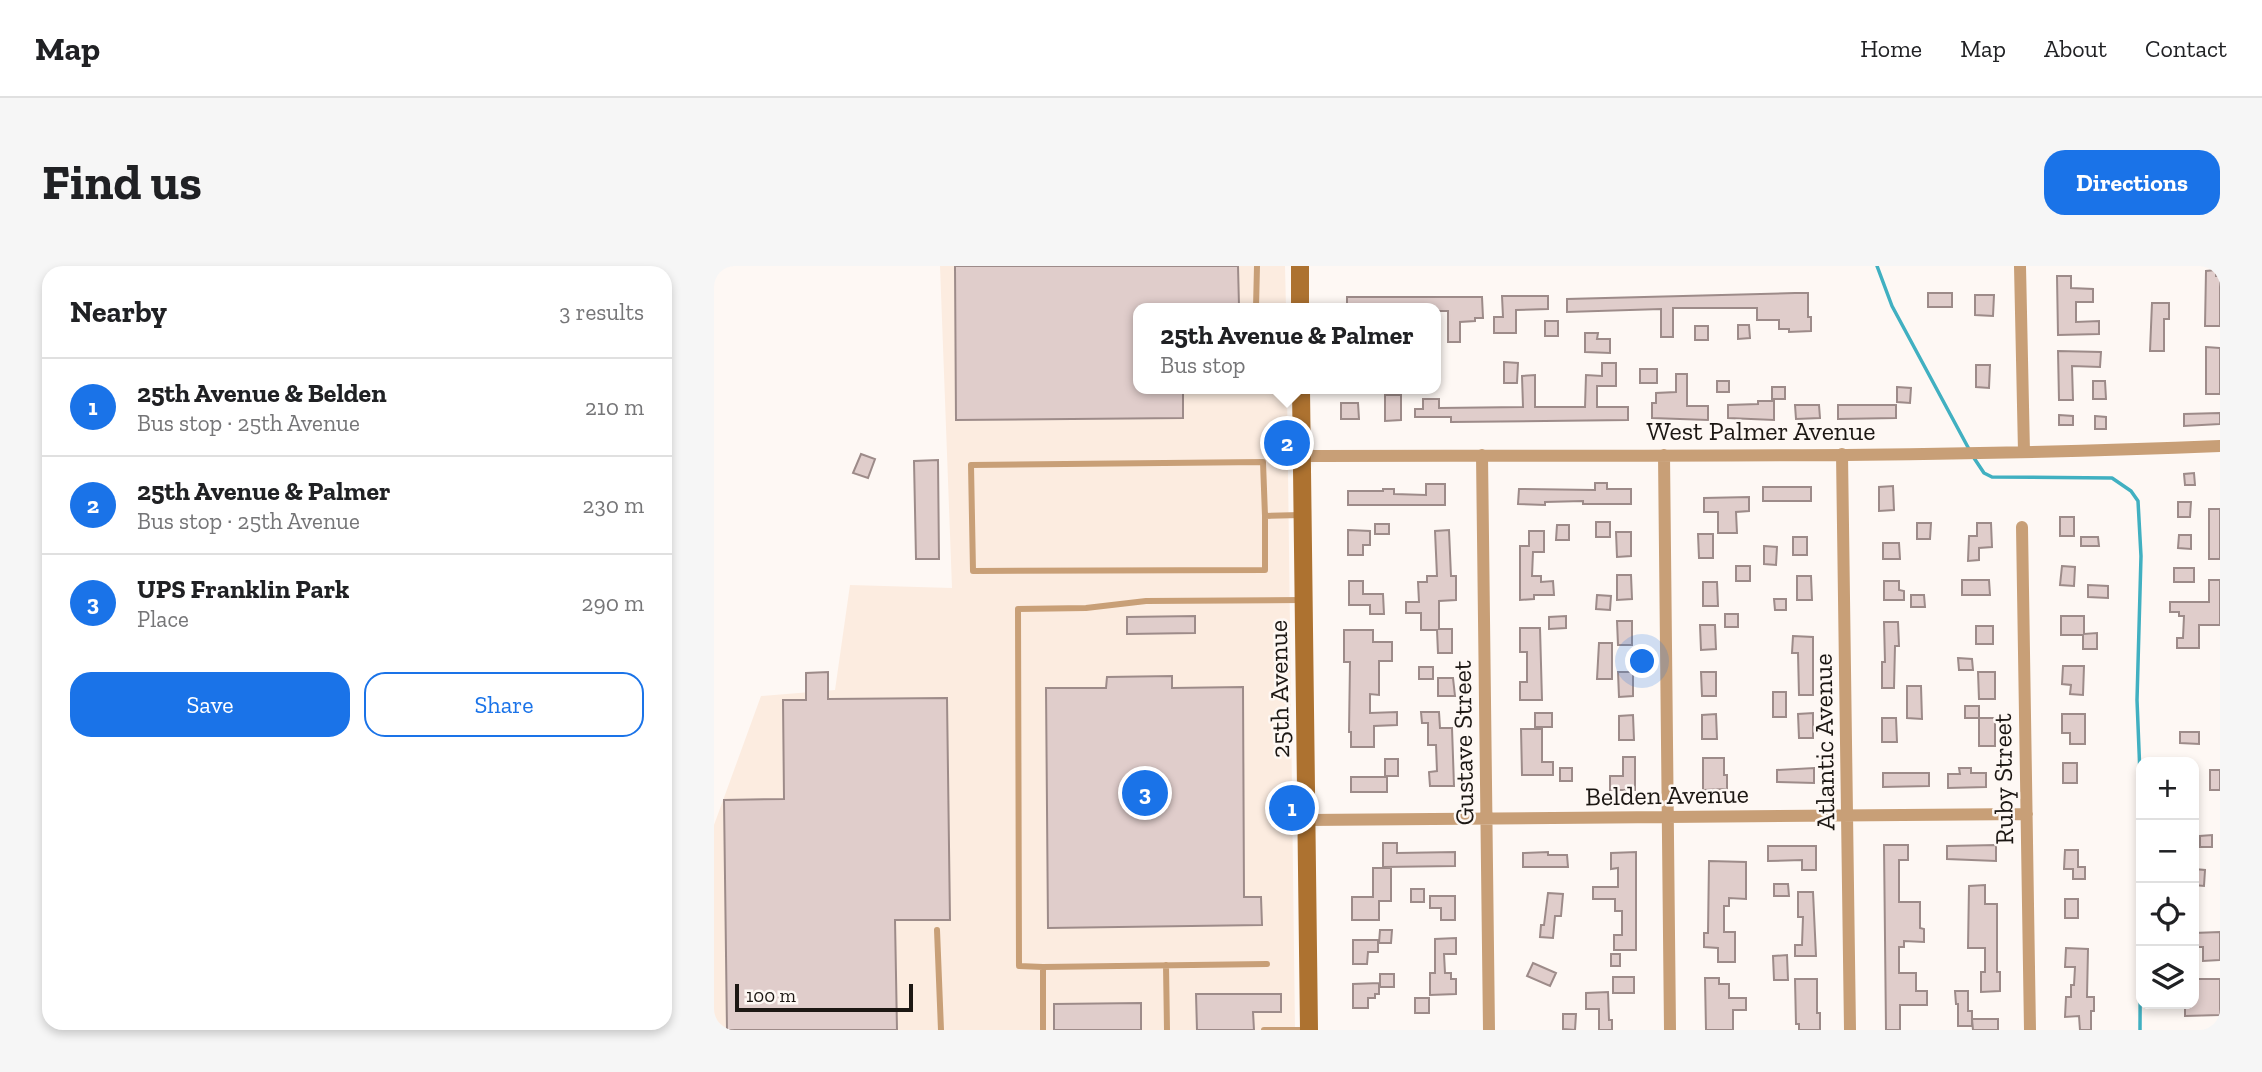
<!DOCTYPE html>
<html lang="en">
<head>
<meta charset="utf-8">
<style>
  body { margin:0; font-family:"Zilla Slab",serif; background:#f6f6f6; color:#202124 }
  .controls { position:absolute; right:21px; bottom:21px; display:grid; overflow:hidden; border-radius:14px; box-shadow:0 4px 10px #0003 }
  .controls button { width:63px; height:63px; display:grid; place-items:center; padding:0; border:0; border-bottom:2px solid #e0e0e0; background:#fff; color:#202124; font:35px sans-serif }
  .scale { position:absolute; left:21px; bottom:18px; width:178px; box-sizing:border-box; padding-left:7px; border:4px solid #1c1713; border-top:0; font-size:19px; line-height:24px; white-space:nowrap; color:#1c1713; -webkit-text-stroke:5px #fef8f4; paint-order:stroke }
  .you { position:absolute; left:929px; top:396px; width:24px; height:24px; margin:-18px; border:5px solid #fff; border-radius:50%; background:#1a73e8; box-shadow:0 0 0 10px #1a73e833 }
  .badge { display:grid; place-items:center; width:46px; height:46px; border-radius:50%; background:#1a73e8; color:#fff; font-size:23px; font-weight:700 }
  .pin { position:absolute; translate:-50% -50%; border:4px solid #fff; box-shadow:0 2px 7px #0006 }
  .popup { position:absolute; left:419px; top:37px; width:308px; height:91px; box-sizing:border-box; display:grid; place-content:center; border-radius:14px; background:#fff; filter:drop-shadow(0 2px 5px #0005); font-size:23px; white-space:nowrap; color:#757577 }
  .popup b { font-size:26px; color:#202124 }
  .popup::after { content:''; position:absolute; left:50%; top:100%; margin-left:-14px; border:14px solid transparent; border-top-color:#fff }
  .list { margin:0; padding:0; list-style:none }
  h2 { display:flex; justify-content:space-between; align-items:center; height:91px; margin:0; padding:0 28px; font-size:30px }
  h2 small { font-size:23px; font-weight:400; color:#757577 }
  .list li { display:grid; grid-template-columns:46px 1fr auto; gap:21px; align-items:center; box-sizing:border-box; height:98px; padding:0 28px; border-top:2px solid #e0e0e0 }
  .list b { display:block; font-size:26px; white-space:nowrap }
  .list p { margin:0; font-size:23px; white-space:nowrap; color:#757577 }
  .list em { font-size:23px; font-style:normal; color:#757577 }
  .actions { display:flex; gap:14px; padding:21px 28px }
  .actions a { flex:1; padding:16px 0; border:2px solid #1a73e8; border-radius:21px; text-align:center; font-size:24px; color:#1a73e8 }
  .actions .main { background:#1a73e8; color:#fff }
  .icon { flex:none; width:38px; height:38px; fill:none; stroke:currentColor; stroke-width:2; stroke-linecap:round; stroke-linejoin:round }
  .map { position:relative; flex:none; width:1506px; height:764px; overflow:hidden; border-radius:21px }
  header { display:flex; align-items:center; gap:42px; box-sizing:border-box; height:98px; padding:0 35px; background:#fff; border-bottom:2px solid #e0e0e0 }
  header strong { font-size:33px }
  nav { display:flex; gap:38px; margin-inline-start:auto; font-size:24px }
  .intro { display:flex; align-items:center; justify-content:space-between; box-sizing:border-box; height:168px; padding:0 42px }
  h1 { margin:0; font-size:49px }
  .button { padding:18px 32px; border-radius:21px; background:#1a73e8; color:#fff; font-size:24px; font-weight:700 }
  main { display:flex; gap:42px; padding:0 42px }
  aside { flex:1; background:#fff; border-radius:21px; box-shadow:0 4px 10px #0003 }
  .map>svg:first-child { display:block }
</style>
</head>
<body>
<header>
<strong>Map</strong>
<nav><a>Home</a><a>Map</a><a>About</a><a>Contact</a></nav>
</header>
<div class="intro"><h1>Find us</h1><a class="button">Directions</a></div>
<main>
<aside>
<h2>Nearby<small>3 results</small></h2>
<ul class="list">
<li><span class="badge">1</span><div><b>25th Avenue &amp; Belden</b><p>Bus stop · 25th Avenue</p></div><em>210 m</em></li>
<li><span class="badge">2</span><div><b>25th Avenue &amp; Palmer</b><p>Bus stop · 25th Avenue</p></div><em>230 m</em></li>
<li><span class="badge">3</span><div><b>UPS Franklin Park</b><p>Place</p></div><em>290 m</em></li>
</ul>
<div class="actions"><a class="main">Save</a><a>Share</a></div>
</aside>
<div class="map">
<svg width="1506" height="764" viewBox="0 0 1506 764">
  <rect width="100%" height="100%" fill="#fef8f4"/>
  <path fill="#fcece0" d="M226,0H571L572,42H424V123H573L581,764H0V559L47,430L121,424L136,319L238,322Z"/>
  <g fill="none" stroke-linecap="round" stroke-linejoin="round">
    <path stroke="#41b0c1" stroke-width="3.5" d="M1163,0L1178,40L1256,185
      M1260,192L1270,207L1278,211L1398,212L1417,225L1424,235L1427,290L1423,434L1427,533L1426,764"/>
  </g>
  <path fill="#e0cdcb" stroke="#9d8b89" stroke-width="2" d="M241,0H524L525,40L424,42V123H469V152L242,154Z
    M1502,4V10H1506V60H1491L1492,5Z
    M1343,10H1357V22L1379,23V36H1362V56L1385,55V68L1344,69Z
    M1081,27H1094V51H1097V65L1075,66V63H1065V54H1043V42H959V71H947V43L853,46V33Z
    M1214,27H1238V41H1214Z
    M1261,29H1280L1279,50L1261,49Z
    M788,30H834V43L802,44V67H780V51H789Z
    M633,31H768L769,52H761V55L746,56V76H734V45H722V42H633Z
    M1438,37H1455V53H1450V85H1436Z
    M831,55H844V70H831Z
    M1024,59H1035L1036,72L1024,73Z
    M981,60H994V74H981Z
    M871,67H884L883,73H896V87L871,86Z
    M1492,81L1506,82V128H1492Z
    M1344,85L1387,86L1386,101L1358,100L1359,134H1345Z
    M790,96L804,97L803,117H790Z
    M888,97H902V120H883V141H914V154L737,156V151H701V143H709V133H725V142L809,141L808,110L821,109V141H871L872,109L888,110Z
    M1262,99H1276L1275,122L1262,121Z
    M926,103H943V117H926Z
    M962,108H973V140H994V154L938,152V137H942V127L962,126Z
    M1003,115H1015V126H1003Z
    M1379,115H1391L1392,133H1379Z
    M1058,121H1071V133H1058Z
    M1183,121L1197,122L1196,137L1183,136Z
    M671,129H687V154L671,155Z
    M1044,135H1060V154L1014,152V139L1044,138Z
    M627,137H644L645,153H627Z
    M1081,139H1105L1106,152L1082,153Z
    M1124,139H1182V152L1124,153Z
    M1506,147V158L1470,160V148Z
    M1345,149L1359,150V159H1345Z
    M1381,150L1392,151V163H1381Z
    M147,188L161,193L154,212L139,207Z
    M224,194L225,293H202L200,195Z
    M1480,207L1481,219H1471L1470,208Z
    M881,217H893V223H917V238H869V235L831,236V239L804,238L805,223L881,224Z
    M712,218H731V239H634V225H669V223H680V228L712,229Z
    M1179,220L1180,244L1165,245V221Z
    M1049,221H1097V235H1049Z
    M1035,231V245L1022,246L1023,267H1004V246H990V232Z
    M1464,236H1477L1476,251H1464Z
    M1495,243H1506V293H1495Z
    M1346,251H1360V270H1346Z
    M882,256H896V271H882Z
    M1203,257H1217L1216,273H1203Z
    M1263,257H1277L1278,281L1265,282V294L1254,295L1255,270H1263Z
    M661,258H675V268H661Z
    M843,259H855V274H842Z
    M634,264L656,265V279H649V289H634Z
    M735,264L737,310H742V334L725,335V363H738V387H724L723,364H707V347H692V336H705L704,316H713V310H723L721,265Z
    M815,265H830V286H819L818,310H827V316L839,315L840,329H820V333L806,334V280H815Z
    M902,266H917V290L903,291Z
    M984,268H999V292H985Z
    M1465,269H1477V283L1464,282Z
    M1079,271H1093V289H1079Z
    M1367,271H1384L1385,280H1367Z
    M1169,277H1185L1186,293H1169Z
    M1050,280L1063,281L1062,299L1050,298Z
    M1022,300H1036V315H1022Z
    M1348,300L1361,301L1360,320L1346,319Z
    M1460,302H1480V316H1460Z
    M903,309H917L918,333L903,334Z
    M1083,310H1097L1098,334H1083Z
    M1248,314H1275L1276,329H1248Z
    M1495,314H1506V359H1485V382H1463V372H1469L1470,350H1465V346H1456V336H1495Z
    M635,315H649V328H669L670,348H656V339H635Z
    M1170,315H1185V324L1190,325V334H1170Z
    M989,316H1003L1004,340H989Z
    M1374,319L1394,320V332L1374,331Z
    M883,329L897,330L896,344L882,343Z
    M1197,329H1210L1211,341H1197Z
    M1060,333H1072V344H1061Z
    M1011,348H1024V361H1011Z
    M481,350V367L413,368V351Z
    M852,350V362L835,363V351Z
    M1347,350H1370V368L1383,367V383H1369V369H1347Z
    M903,355H918V379H904Z
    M1170,356H1184L1185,380H1181L1180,422H1168V396H1171Z
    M986,359H1001L1002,383L987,384Z
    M1262,360H1279V378H1262Z
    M806,362H826L828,434H806V416H813V386H806Z
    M630,364H659V376H678V395H665V429L656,428V447L683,446V459L660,460V481H637V466H635L636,396H630Z
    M1079,370L1099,371V429H1085L1084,387H1078Z
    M885,377H898V413H883Z
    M1244,392L1258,393L1259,404H1245Z
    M1349,400H1370L1369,429L1356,428L1357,419L1348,418Z
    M705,401H719V413H705Z
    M114,406V433L233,432L236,654H181L183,764H13L10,534L70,533L69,434H92V407Z
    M904,406H919V430L905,431Z
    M987,406H1002V430H988Z
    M1264,406H1281V433H1265Z
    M458,410V422L529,421L530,631H547L548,659L334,662L332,422H392L393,411Z
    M724,412H739L741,430H724Z
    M1193,420H1207L1208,453L1193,452Z
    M1059,426H1072V451H1059Z
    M1251,440H1265V452H1251Z
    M707,446H725L726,462H738L740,520H716L715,506L723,505L722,479H714V457H708Z
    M821,447H838V461H821Z
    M1099,447V472H1085L1084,448Z
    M1002,448L1003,473H988V449Z
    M1348,448H1371V478H1356V467H1348Z
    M919,449L920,474H905V450Z
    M1168,452H1182L1183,476H1168Z
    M1265,452H1281V480H1265Z
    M807,463H828V496H839V509H808Z
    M1466,466H1485V478L1466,477Z
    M909,491H921V524H896V510H909Z
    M989,492H1010V509H1013V523L989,524Z
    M671,493H684V510H671Z
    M1349,497H1363V517H1349Z
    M846,502H858V515H846Z
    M1100,502V517L1063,516V504Z
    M1245,502H1257V507H1272V521L1234,522V508H1246Z
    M1496,504H1506V524H1496Z
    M1169,507H1215V520L1169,521Z
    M637,511H673V526H637Z
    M1498,569V581H1486V570Z
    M669,577H683V587L741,586V600L669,601Z
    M1170,579H1194V594H1185V636H1206V662L1210,663V676L1190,675V681H1185V707H1202V725H1213V739H1186V764H1172Z
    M1282,579V595L1233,593V580Z
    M1054,580H1102V604H1088V594L1054,595Z
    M1351,584H1364V601H1371V613H1359V603H1350Z
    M834,586V589H853L854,601H809V587Z
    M922,586V684H900V669H908V645H901V633H879V621H904V602L897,603V587Z
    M995,595L1032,596V633L1015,632V640H1010V666H1021V696H1004V682L990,681V667H994Z
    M659,602H677V635H665V654H638V631H659Z
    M1480,603L1491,604L1490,620L1480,619Z
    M1060,618H1074L1075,630H1060Z
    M1271,619V638H1283V706H1286V725L1267,726V706H1271V682H1254L1255,620Z
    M697,623H710V636H697Z
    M1084,626H1099L1102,690H1081V679H1088L1089,651H1084Z
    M834,627L849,628L847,650H841L839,672L826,671L827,659H830Z
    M716,630H741V654H727V642H716Z
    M1351,633H1364V652H1351Z
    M666,664H678L677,677H665Z
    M1506,666V694L1489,695V681H1480V667Z
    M742,672V688H730L731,707H737V713H742V728L716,729V707H721V673Z
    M639,674H664V686H654L653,698H639Z
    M1352,682L1374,683L1373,731H1380V745H1377V764H1366L1365,750L1351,751L1352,731H1357V719H1360L1361,701H1351Z
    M897,688H906V700H897Z
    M1073,689L1074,714H1060L1059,690Z
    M819,697L842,707L836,720L813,710Z
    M666,708H680V721H666Z
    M899,711H920V727H899Z
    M991,712H1005V718H1015V732H1032V744H1019V764H992Z
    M1081,713H1103V747H1106V764H1085V758H1082Z
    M1480,713H1506V749L1471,750V738H1480Z
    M665,717V728H661V732H654V742H639V718Z
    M1241,725H1254V745H1258V760H1244V738H1242Z
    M894,726L895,754H898V764H885V743H872V727Z
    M482,728H567V746H539L540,764H483Z
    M701,732H715V747H701Z
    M427,737V764H340V738Z
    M849,748H862L861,764L849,763Z
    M1258,753H1284V764H1259Z"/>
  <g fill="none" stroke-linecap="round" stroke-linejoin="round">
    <path stroke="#c89f77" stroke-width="6" d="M542,42L543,0
      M551,250V304L259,305L257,199L549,196L551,250L587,249
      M223,664L227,764
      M452,699L453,764
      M329,701L553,698
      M329,764V701L305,700L304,343L372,342L432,335L589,334
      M550,764H594"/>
    <path stroke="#c89f77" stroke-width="12" d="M1306,0L1310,186
      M1128,188L1136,764
      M768,189L775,764
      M950,189L956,764
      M588,190C893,189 1201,193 1506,180
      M1308,261L1316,764
      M593,554L1313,548"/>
    <path stroke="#ad7230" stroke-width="18" d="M586,0V42
      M587,123L595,764"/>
  </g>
  <g text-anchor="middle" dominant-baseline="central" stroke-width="5" stroke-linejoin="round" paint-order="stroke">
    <g font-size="26" fill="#1c1713" stroke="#fef8f4">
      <text x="1047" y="165">West Palmer Avenue</text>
      <text transform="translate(565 423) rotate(-91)">25th Avenue</text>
      <text transform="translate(1110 476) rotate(-91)">Atlantic Avenue</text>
      <text transform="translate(749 477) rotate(-91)">Gustave Street</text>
      <text transform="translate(1289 513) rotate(-91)">Ruby Street</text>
      <text transform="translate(953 529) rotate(-1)">Belden Avenue</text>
    </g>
  </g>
</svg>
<div class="controls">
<button>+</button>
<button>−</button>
<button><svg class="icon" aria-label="locate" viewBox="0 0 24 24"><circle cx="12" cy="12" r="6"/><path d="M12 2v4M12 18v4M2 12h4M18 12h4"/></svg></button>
<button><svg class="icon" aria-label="layers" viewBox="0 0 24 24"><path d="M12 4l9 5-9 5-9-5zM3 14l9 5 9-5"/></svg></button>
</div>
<div class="scale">100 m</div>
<div class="you"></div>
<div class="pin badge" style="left:578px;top:542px">1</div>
<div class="pin badge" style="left:573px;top:177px">2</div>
<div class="popup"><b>25th Avenue &amp; Palmer</b>Bus stop</div>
<div class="pin badge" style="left:431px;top:527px">3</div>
</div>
</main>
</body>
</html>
